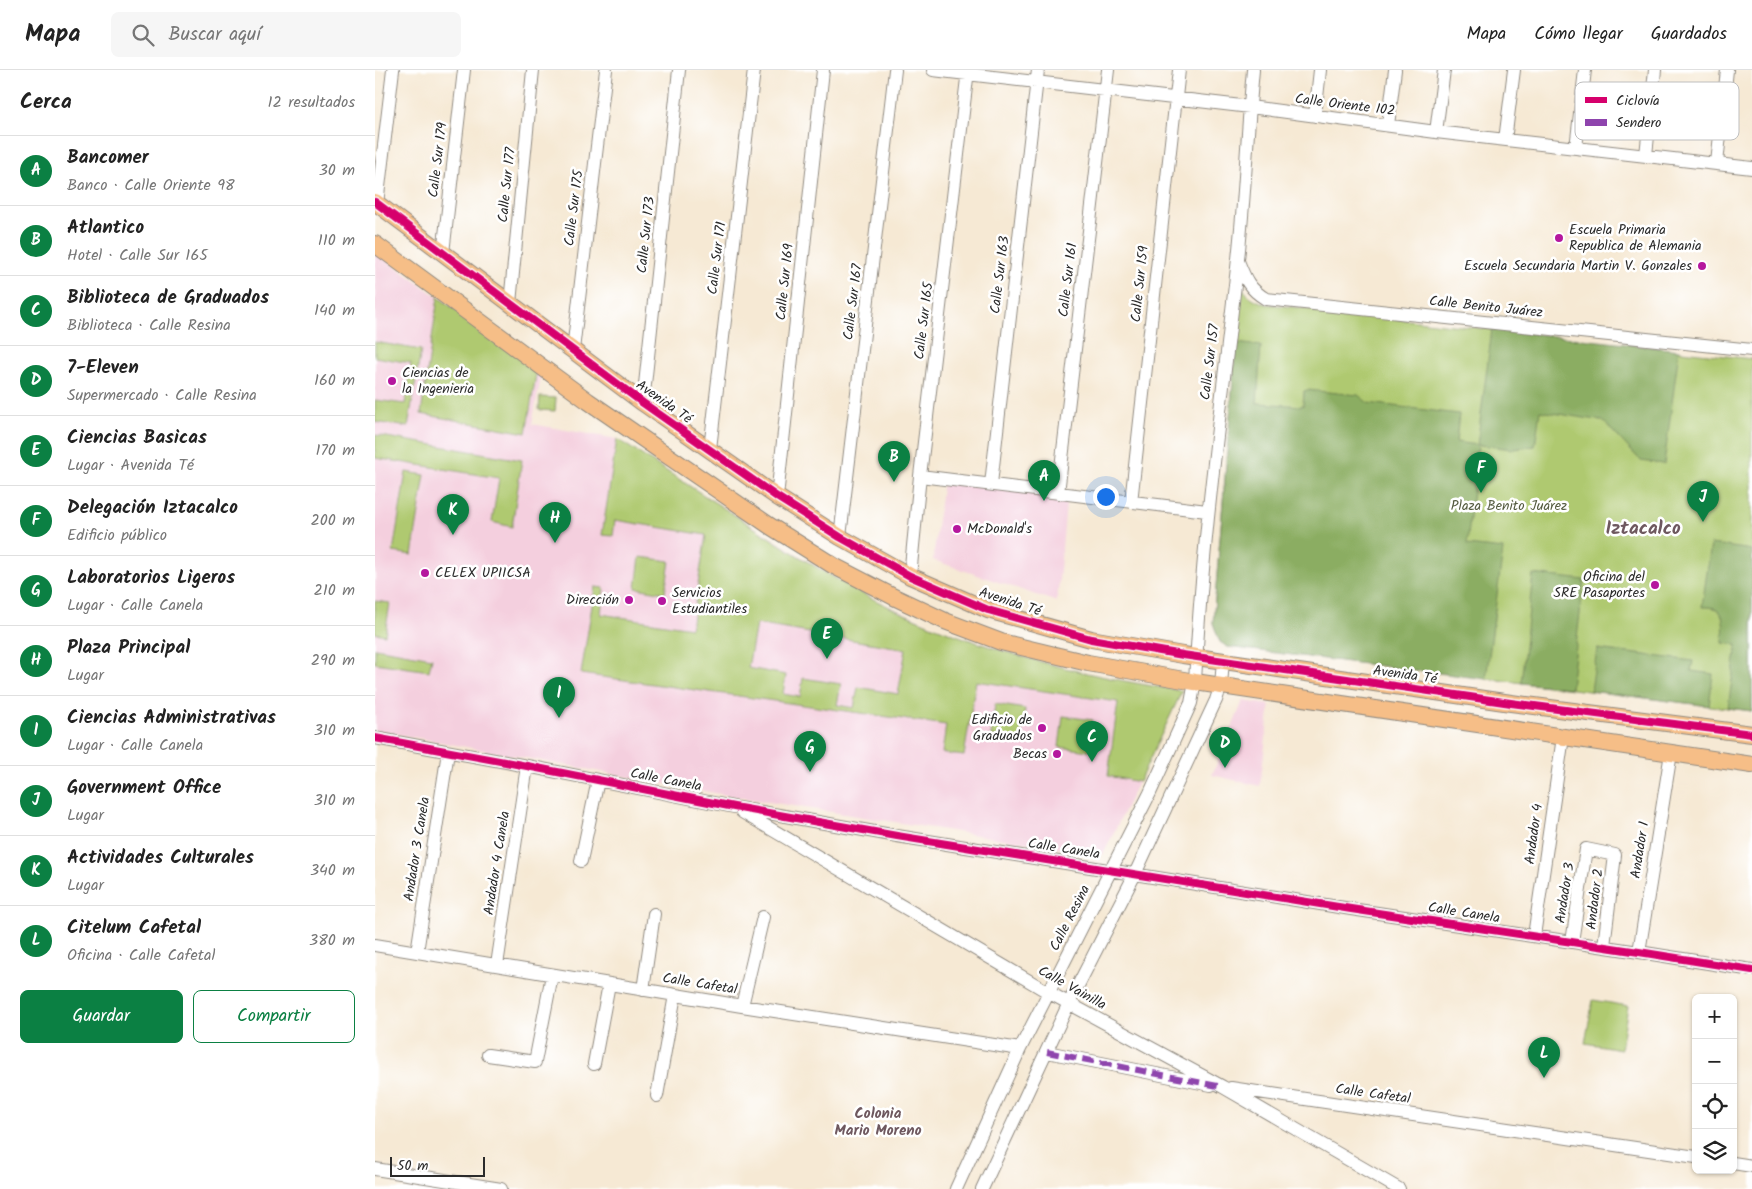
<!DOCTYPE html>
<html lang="es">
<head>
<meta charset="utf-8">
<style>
  body { margin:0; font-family:Kalam,sans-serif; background:#f6f6f6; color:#222 }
  .controls { position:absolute; right:15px; bottom:15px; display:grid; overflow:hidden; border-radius:8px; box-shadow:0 1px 4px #0004 }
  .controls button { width:45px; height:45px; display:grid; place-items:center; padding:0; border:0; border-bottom:1px solid #e0e0e0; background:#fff; color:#222; font:25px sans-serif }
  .scale { position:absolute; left:15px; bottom:12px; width:95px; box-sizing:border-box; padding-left:5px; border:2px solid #2b2b2b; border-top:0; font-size:14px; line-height:18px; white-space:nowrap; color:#2b2b2b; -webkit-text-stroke:4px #fff; paint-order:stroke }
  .you { position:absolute; left:730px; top:426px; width:18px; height:18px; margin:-12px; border:4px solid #fff; border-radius:50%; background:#1a73e8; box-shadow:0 0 0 8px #1a73e833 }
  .badge { display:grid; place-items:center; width:32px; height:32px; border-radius:50%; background:#0b8043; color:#fff; font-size:16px; font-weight:700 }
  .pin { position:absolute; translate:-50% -41px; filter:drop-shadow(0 1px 2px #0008) }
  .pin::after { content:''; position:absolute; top:26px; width:18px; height:15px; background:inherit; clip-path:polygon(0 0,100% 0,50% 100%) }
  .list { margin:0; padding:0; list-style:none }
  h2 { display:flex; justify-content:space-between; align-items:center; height:65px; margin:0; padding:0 20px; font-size:21px }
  h2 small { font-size:16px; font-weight:400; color:#767676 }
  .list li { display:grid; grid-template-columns:32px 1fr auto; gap:15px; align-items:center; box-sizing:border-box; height:70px; padding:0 20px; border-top:1px solid #e0e0e0 }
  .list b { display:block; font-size:19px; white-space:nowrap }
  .list p { margin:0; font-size:16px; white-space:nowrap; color:#767676 }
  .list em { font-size:16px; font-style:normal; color:#767676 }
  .actions { display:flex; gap:10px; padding:15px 20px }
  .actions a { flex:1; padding:11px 0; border:1px solid #0b8043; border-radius:8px; text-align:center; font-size:18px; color:#0b8043 }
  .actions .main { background:#0b8043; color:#fff }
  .icon { flex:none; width:28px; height:28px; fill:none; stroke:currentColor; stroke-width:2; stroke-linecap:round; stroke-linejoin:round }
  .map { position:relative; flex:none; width:1377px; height:1119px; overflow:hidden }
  header { display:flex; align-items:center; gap:30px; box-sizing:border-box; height:70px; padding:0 25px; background:#fff; border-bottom:1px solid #e0e0e0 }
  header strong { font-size:24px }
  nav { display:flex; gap:28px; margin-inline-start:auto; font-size:18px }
  .search { width:350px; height:45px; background:#f6f6f6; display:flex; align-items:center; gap:12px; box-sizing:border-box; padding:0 18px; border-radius:8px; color:#767676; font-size:19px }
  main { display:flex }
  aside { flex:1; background:#fff }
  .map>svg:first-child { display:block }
</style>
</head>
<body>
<header>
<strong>Mapa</strong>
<div class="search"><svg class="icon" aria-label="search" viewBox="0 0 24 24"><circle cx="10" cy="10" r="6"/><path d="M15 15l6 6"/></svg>Buscar aquí</div>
<nav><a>Mapa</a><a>Cómo llegar</a><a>Guardados</a></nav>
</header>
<main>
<aside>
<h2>Cerca<small>12 resultados</small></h2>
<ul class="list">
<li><span class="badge">A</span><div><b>Bancomer</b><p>Banco · Calle Oriente 98</p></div><em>30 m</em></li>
<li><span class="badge">B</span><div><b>Atlantico</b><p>Hotel · Calle Sur 165</p></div><em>110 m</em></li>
<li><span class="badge">C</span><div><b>Biblioteca de Graduados</b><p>Biblioteca · Calle Resina</p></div><em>140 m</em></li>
<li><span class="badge">D</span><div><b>7-Eleven</b><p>Supermercado · Calle Resina</p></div><em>160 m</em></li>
<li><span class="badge">E</span><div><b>Ciencias Basicas</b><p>Lugar · Avenida Té</p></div><em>170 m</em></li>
<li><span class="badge">F</span><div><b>Delegación Iztacalco</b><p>Edificio público</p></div><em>200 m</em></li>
<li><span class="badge">G</span><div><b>Laboratorios Ligeros</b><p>Lugar · Calle Canela</p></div><em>210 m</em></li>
<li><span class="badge">H</span><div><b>Plaza Principal</b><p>Lugar</p></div><em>290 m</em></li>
<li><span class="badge">I</span><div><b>Ciencias Administrativas</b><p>Lugar · Calle Canela</p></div><em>310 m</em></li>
<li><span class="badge">J</span><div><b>Government Office</b><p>Lugar</p></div><em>310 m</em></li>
<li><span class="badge">K</span><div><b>Actividades Culturales</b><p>Lugar</p></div><em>340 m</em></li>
<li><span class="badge">L</span><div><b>Citelum Cafetal</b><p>Oficina · Calle Cafetal</p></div><em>380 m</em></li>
</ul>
<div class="actions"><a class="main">Guardar</a><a>Compartir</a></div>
</aside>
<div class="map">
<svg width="1377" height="1119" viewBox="0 0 1377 1119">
  <rect width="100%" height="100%" fill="#fff"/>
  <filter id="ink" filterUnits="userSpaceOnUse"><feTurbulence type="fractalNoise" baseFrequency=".02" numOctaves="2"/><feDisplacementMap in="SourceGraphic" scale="10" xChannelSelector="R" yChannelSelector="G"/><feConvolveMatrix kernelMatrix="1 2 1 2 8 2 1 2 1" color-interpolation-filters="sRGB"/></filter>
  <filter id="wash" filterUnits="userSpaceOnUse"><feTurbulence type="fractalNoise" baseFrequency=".0096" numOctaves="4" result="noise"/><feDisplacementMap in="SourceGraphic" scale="20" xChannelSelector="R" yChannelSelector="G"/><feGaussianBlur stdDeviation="1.12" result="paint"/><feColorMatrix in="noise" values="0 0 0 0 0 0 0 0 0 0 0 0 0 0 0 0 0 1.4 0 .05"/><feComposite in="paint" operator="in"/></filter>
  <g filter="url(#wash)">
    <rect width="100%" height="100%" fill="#f6e9d4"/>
    <path fill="#f4cfde" d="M0,182L167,302L157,354L242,369L461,509L505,532L570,561L667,593L708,603L807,621L728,785L350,725L0,660Z
      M568,410L692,424L682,532L558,490Z
      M868,631L895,635L885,716L837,705Z"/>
    <path fill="#afc96f" stroke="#6d7a4d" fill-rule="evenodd" d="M866,216C872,226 879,230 891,234L1377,289V641L853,577L845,572L838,553Z
      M63,227L162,299L151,363L46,344Z
      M0,272L46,280L33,357L0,352V330L30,334L36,293L0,287Z
      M165,327L181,328L180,341L164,340Z
      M0,365L147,390L137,457L117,452L124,408L0,388Z
      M242,369C293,402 344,435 395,468C431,491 467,514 506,533C603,580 700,604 807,621L764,712L733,706L743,632L601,611L589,686L567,683L571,655L206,604L220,517L229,518L226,544L316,558L331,465L240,450L238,466L227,465ZM381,554L531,579L523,624L483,617L479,638L462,635L466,614L428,608L425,627L408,624L411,605L373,598Z
      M31,402L50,405L37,485L18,482Z
      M265,487L295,491L290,523L261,518Z
      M0,531L15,533L10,565L0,563Z
      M0,578L57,588L54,601L0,593Z
      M620,634L650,639L646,670L616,666Z
      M688,646L718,650L714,681L684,677Z
      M1218,930L1253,936L1246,979L1210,973Z"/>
    <path fill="#8bad62" stroke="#5b6c46" d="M1117,259L1304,280L1289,394L1266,391L1228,351L1165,341L1160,376L1139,379L1103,375L1092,475L1128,479L1111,609L853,577L845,572L838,553L861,273L886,276L882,333L928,336L929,321L932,320L983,325L993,333L1084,344L1081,372L1102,375Z
      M1336,474L1377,480V641L1353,638L1362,575L1348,573C1348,564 1351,546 1343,540C1340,537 1332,537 1327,537Z
      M1158,504L1209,510L1196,618L1146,613Z
      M1222,579L1318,591L1316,601L1338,604L1334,636L1216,621Z"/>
  </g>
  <g filter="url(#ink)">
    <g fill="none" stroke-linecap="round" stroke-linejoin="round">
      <defs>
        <path id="minor" d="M558,0L875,37L1061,62L1377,98
          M940,46L945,0
          M1013,55L1020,0
          M1061,62L1069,0
          M1130,70L1139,0
          M1201,78L1210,0
          M1271,85L1280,0
          M1342,93L1352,0
          M2,134L18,0
          M68,183L89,0
          M863,191C870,209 874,219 891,229L1377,280
          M135,233L158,0
          M198,280L231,0
          M268,333L304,0
          M335,379L379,0
          M545,406L832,441
          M616,414L663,0
          M683,423L733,0
          M402,427L448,0
          M756,432L804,0
          M465,467L520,0
          M535,506L545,406L593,0
          M0,668L152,696L359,737L522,766L976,839L1264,882L1377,900
          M367,742L673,922L848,1017L1024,1119
          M206,791L223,710
          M1159,866L1188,667
          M1197,872L1211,779L1240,785L1229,876
          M0,875L367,936L645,979
          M42,882L73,682
          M1264,882L1296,683
          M122,895L152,696
          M268,920L279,844
          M367,936L388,847
          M672,982L836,1015
          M113,985L160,992L177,905
          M219,994L234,914
          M856,1018L1321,1087
          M282,1026L300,925
          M1358,1093L1377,1096
          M0,1099L126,1119
          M581,1119L645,979L775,723L816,633L820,612C827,470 847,330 863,189C870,126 872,63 878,0
          M607,1119L694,933L760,804L841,630L846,615L848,591"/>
        <path id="major" d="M0,132L268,333L402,427L465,467L535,506L613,540L716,569L808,585L1136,633L1377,664
          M0,174L213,331L395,456L459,496L519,527L570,551L626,572L713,593L820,612L1377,695"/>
      </defs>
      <use href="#minor" stroke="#908a80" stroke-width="14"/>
      <use href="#major" stroke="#908a80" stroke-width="18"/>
      <use href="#minor" stroke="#fff" stroke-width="12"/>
      <use href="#major" stroke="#f6be87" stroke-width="16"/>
      <path stroke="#8e44ad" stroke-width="6" stroke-dasharray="12 6" stroke-linecap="butt" d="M672,982L848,1017"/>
      <defs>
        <path id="cycleway" d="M0,132L268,333L402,427L465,467L535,506L613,540L716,569L808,585L1136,633L1377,664
          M0,668L152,696L359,737L522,766L976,839L1264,882L1377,900"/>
      </defs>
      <use href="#cycleway" stroke="#fff" stroke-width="11"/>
      <use href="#cycleway" stroke="#d6006c" stroke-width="8"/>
    </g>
  </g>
  <g fill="#b5179e" stroke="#fff" stroke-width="2">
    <circle cx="1184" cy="168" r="5"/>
    <circle cx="1327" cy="196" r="5"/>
    <circle cx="17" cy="311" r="5"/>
    <circle cx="582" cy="459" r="5"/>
    <circle cx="50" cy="503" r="5"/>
    <circle cx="1280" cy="515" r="5"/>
    <circle cx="254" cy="530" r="5"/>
    <circle cx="287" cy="531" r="5"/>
    <circle cx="667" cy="658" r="5"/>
    <circle cx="682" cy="684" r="5"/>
  </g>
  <g text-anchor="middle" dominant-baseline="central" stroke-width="5" stroke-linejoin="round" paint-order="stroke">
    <g font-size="14" fill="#2b2b2b" stroke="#fff">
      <text transform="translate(970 35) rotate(7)">Calle Oriente 102</text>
      <text transform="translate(63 90) rotate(-83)">Calle Sur 179</text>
      <text transform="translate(132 115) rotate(-84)">Calle Sur 177</text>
      <text transform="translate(199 138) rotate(-83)">Calle Sur 175</text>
      <text transform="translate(271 165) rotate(-84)">Calle Sur 173</text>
      <text transform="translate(342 188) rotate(-83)">Calle Sur 171</text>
      <text transform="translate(625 205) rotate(-83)">Calle Sur 163</text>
      <text transform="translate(693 210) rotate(-83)">Calle Sur 161</text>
      <text transform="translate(410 212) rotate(-84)">Calle Sur 169</text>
      <text transform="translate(765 214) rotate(-84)">Calle Sur 159</text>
      <text transform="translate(478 232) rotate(-83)">Calle Sur 167</text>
      <text transform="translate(1111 237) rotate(6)">Calle Benito Juárez</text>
      <text transform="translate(549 251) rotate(-83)">Calle Sur 165</text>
      <text transform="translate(835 292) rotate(-83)">Calle Sur 157</text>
      <text transform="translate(289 332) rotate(35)">Avenida Té</text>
      <text transform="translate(635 532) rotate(18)">Avenida Té</text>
      <text transform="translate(1030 605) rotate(8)">Avenida Té</text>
      <text transform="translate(291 710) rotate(11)">Calle Canela</text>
      <text transform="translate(1159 764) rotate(-82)">Andador 4</text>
      <text transform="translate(42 779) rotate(-81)">Andador 3 Canela</text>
      <text transform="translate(689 779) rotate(9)">Calle Canela</text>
      <text transform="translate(1265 780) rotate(-81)">Andador 1</text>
      <text transform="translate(122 793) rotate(-81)">Andador 4 Canela</text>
      <text transform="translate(1190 823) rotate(-81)">Andador 3</text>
      <text transform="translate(1220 829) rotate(-83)">Andador 2</text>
      <text transform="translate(1089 843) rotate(9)">Calle Canela</text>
      <text transform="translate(695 848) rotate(-63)">Calle Resina</text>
      <text transform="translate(325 914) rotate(9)">Calle Cafetal</text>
      <text transform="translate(697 918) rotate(29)">Calle Vainilla</text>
      <text transform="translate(998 1024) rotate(8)">Calle Cafetal</text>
    </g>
    <g font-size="14" fill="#2b2b2b" stroke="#fff" text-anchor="start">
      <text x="1194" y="160">Escuela Primaria<tspan x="1194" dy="16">Republica de Alemania</tspan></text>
      <text x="1317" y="196" text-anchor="end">Escuela Secundaria Martin V. Gonzales</text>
      <text x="27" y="303">Ciencias de<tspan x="27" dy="16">la Ingenieria</tspan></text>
      <text x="592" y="459">McDonald's</text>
      <text x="60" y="503">CELEX UPIICSA</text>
      <text x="1270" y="507" text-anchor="end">Oficina del<tspan x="1270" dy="16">SRE Pasaportes</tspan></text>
      <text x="297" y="523">Servicios<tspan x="297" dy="16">Estudiantiles</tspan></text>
      <text x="244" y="530" text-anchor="end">Dirección</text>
      <text x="657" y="650" text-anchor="end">Edificio de<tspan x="657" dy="16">Graduados</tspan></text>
      <text x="672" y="684" text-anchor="end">Becas</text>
    </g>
    <g font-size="14" fill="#535a3f" stroke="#fff">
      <text x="1134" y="436">Plaza Benito Juárez</text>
    </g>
    <g font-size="15" font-weight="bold" fill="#6e585f" stroke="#fff">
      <text x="503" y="1044">Colonia<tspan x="503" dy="17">Mario Moreno</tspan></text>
    </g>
    <g font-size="19" font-weight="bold" fill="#6e585f" stroke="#fff">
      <text x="1268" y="459">Iztacalco</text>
    </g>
  </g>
  <rect x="1200" y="12" width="164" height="58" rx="8" fill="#fff" stroke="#bfbfbf" stroke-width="1"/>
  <rect x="1210" y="27" width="22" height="6" fill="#d6006c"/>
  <rect x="1210" y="49" width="22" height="7" fill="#8e44ad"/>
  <g font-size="14" fill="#2b2b2b">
    <text x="1241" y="35">Ciclovía</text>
    <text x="1241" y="57">Sendero</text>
  </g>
</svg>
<div class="controls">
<button>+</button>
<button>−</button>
<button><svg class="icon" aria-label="locate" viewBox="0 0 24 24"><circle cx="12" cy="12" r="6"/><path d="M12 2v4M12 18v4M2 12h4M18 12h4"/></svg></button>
<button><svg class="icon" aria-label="layers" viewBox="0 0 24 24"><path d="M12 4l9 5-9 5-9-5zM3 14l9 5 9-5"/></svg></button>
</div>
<div class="scale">50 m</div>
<div class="you"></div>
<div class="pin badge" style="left:669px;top:431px">A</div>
<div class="pin badge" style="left:519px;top:412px">B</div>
<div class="pin badge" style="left:717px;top:692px">C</div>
<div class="pin badge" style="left:850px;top:698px">D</div>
<div class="pin badge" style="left:452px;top:589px">E</div>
<div class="pin badge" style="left:1106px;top:423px">F</div>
<div class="pin badge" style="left:435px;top:702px">G</div>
<div class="pin badge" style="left:180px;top:473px">H</div>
<div class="pin badge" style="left:184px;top:648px">I</div>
<div class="pin badge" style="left:1328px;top:452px">J</div>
<div class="pin badge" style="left:78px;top:465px">K</div>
<div class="pin badge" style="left:1169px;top:1008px">L</div>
</div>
</main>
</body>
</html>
